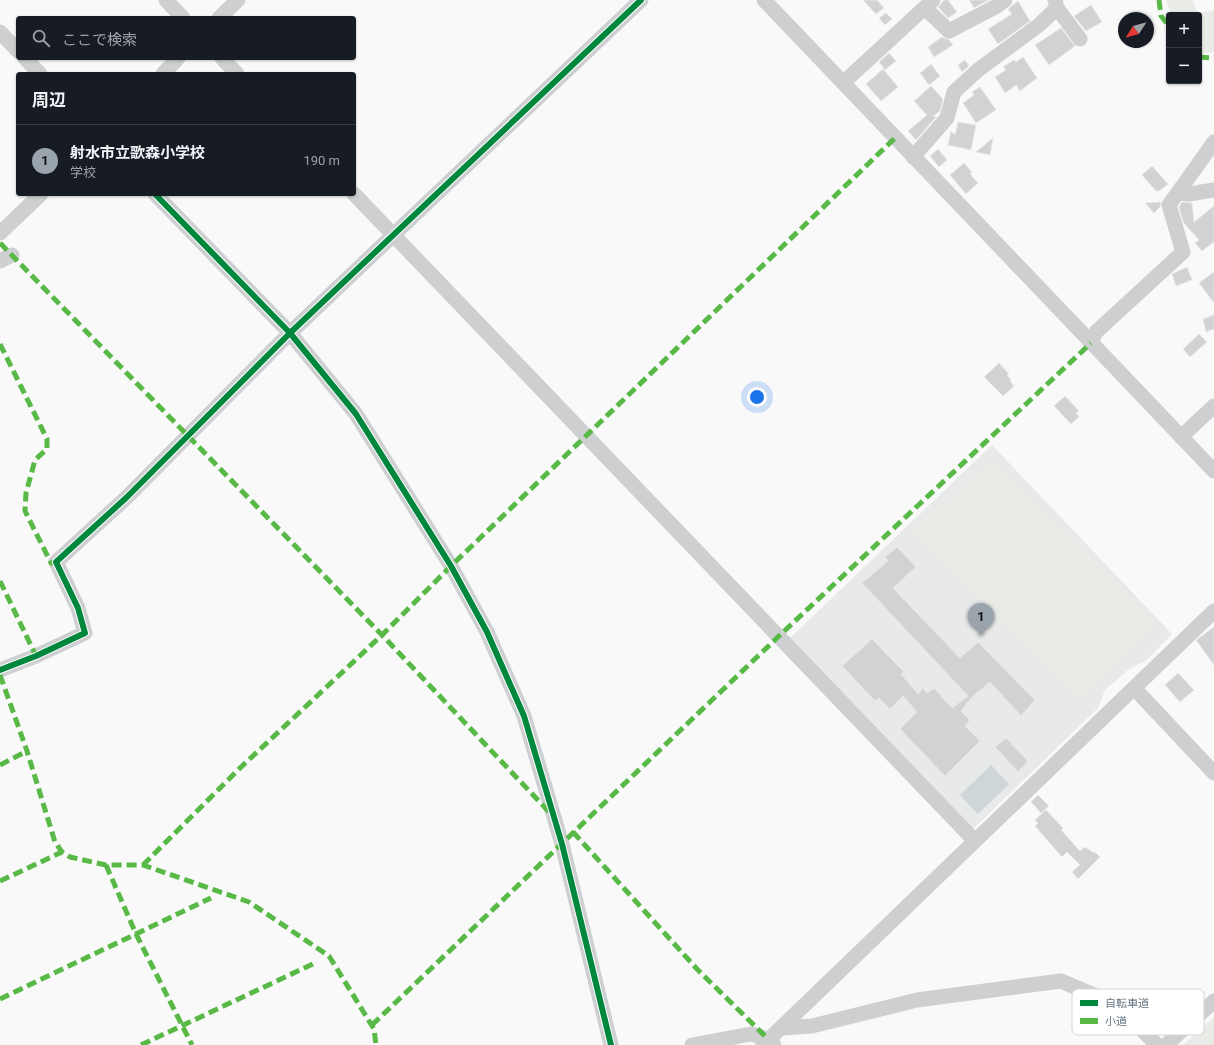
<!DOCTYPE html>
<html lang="ja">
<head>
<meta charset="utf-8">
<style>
  body { margin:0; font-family:Roboto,"Noto Sans JP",sans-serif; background:#242831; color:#f1f3f6 }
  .controls { position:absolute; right:12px; top:12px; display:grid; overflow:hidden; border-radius:4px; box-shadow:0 1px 3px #0004 }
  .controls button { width:36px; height:36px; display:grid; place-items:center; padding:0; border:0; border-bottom:1px solid #363941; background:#171b24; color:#f1f3f6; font:20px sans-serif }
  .compass { position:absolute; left:1118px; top:12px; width:36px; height:36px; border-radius:50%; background:#171b24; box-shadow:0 1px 3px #0004; rotate:234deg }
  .you { position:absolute; left:757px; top:397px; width:14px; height:14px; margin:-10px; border:3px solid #fff; border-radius:50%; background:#1a73e8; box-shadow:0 0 0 6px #1a73e833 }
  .badge { display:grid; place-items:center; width:26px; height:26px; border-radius:50%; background:#99a4ac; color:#111; font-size:13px; font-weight:700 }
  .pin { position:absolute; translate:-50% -33px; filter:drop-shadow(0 1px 2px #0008) }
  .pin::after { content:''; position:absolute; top:21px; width:14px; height:12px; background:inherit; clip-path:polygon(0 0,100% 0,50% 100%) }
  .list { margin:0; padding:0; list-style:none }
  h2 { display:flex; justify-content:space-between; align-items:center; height:52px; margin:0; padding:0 16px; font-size:17px }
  h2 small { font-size:13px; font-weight:400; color:#9ea1a6 }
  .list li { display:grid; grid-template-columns:26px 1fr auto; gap:12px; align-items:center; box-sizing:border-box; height:72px; padding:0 16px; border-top:1px solid #363941 }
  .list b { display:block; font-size:15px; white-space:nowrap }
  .list p { margin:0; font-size:13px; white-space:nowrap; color:#9ea1a6 }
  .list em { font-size:13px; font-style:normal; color:#9ea1a6 }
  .icon { flex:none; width:22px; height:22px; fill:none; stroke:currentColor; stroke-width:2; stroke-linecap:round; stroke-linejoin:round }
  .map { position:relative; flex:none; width:1214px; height:1045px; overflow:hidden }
  .search { position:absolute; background:#171b24; box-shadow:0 1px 3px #0004; left:16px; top:16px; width:340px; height:44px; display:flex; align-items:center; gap:10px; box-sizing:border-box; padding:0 14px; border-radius:4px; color:#9ea1a6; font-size:15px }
  .panel { position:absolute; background:#171b24; box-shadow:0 1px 3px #0004; left:16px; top:72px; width:340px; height:124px; border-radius:4px }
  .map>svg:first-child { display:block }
</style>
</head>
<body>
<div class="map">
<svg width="1214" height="1045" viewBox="0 0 1214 1045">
  <rect width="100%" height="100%" fill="#f9f9f9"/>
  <path fill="#e8e9e9" d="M992,445L1172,634L1147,660L1129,669L1105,690L1098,708L972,830L790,638Z"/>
  <path fill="#e8ebe6" d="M1166,0H1192L1198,13L1214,10V52L1199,54V15H1171Z
    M993,460L1155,625L1082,699L1074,695L913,531Z
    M1214,1017V1045H1183Z"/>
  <path fill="#ced6d9" d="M991,765L1009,784L978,814L960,795Z"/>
  <path fill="#d0d2d3" stroke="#e8e8e8" d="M863,0H877L884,8L876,14Z
    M944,0H948L957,12L948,18L938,7Z
    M969,0H989L974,8Z
    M1018,1L1030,21L998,44L988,29L1012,14L1008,9Z
    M1091,5L1102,22L1086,31L1074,16Z
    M886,13L892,19L885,25L879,18Z
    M1061,28L1075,46L1049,65L1035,45Z
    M942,37L949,40L953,45L934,57L928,47Z
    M889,53L896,61L885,70L879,62Z
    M1023,57L1037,78L1020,91L1016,85L1005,93L995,77L1006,70L1003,67L1014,60L1016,62Z
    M965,60L969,66L962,72L958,65Z
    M931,64L940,76L929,85L920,73Z
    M883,69L898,87L881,101L866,84Z
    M931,86L943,99L940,111L933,116L936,117L916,140L908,131L927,115L914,101Z
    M980,87L996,110L976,123L963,103L974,95L972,92Z
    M958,122L976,125L971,150L948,145L951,131L955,135Z
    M993,138L990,155L976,152Z
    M938,149L947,160L939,167L930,156Z
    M964,163L972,172L970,174L978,183L966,194L950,175Z
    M1152,166L1168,184L1159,191H1156L1142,175Z
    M1161,202L1160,207L1154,213L1145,203Z
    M1182,202L1192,203L1194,222L1214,206V242L1202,251L1195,243L1199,240L1183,222L1179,207Z
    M1187,267L1192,280L1176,286L1172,274Z
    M1214,272V303L1199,283Z
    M1214,315V329L1206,332L1203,319Z
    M1199,334L1207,342L1190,357L1183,349Z
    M999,363L1009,374L1007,375L1011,380L1010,381L1014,386L1003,396L984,377Z
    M1065,396L1079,411L1076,413L1079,417L1071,424L1054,406Z
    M897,547L916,567L893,588L960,658L978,642L1035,700L1021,716L990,682L972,697L961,711L970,720L965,726L980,741L945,776L900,729L917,712L903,696L890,709L879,698L875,701L842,666L872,639L904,672L901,674L918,694L923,688L927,693L934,688L952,708L968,696L862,583L888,561L885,557Z
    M1214,627V665L1196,640Z
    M1178,673L1194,690L1180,702L1165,685Z
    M1006,738L1028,761L1018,772L995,747Z
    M1038,795L1049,806L1041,813L1031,802Z
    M1046,810L1063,828L1061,830L1080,851L1085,847L1094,853L1095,852L1100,857L1078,879L1072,872L1080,865L1067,852L1062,857L1035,826L1038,823L1035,820Z"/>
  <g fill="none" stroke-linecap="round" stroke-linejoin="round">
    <path stroke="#cecfd0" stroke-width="15" d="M166,0L183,18
      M764,0L1214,471
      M1055,0L1057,8L1080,39
      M925,8L949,31L997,6L1005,0
      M219,18L238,0
      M0,32L18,51
      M25,58L40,74
      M222,58L237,74
      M163,74L178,58
      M843,83L933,0
      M913,157L947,118L954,92L978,70L1039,25L1057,8
      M1179,193L1189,194L1214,190
      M155,194L290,333L356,414L451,566L487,632L524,716L562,844L611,1045
      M354,194L975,841
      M0,233L41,194
      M0,261L12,255
      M1091,343L1096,332L1183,252L1169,205L1214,142
      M1181,437L1214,406
      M0,670L36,656L85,633L78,608L56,562L127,497L290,333L641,0
      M1134,688L1214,773
      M781,1028L812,1026L917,1000L1061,981L1117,1005L1157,1045
      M692,1045L751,1034L768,1039L774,1045
      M763,1045L1214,611
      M1166,1045L1214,1001"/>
    <path stroke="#58b947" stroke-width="5" stroke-dasharray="10 5" stroke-linecap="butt" d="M1159,0L1161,16L1169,26
      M1199,57L1214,58
      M0,243L382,635L552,815
      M0,344L47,439V449L35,460L26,493L25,511L51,563L56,562
      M0,581L36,656
      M0,675L27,751L55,842L62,852L70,857L106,865H143L249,902L329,956L374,1029L376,1045
      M0,765L27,751
      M573,832L697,969L768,1039
      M106,865L136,934L192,1045
      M143,865L239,769L382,635L451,566L895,138
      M0,881L62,852
      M0,999L211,898
      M372,1025L779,636L1091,343
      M141,1045L317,962"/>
    <defs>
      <path id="cycleway" d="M155,194L290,333L356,414L451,566L487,632L524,716L562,844L611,1045
        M0,670L36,656L85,633L78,608L56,562L127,497L290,333L641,0"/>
    </defs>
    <use href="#cycleway" stroke="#fff" stroke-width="8"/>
    <use href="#cycleway" stroke="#00873e" stroke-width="6"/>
  </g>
  <rect x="1072" y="989" width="132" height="46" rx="6" fill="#fff" stroke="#d1d6da" stroke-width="1"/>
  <rect x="1080" y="1000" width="18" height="6" fill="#00873e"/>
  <rect x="1080" y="1018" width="18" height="6" fill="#58b947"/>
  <g font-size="11" fill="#657683">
    <text x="1105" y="1007">自転車道</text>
    <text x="1105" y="1025">小道</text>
  </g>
</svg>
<div class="controls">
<button>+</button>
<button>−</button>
</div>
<svg class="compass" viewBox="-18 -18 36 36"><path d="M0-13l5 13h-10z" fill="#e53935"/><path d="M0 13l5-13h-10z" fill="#9ea1a6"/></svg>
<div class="you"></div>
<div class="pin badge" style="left:981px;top:636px">1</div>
<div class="search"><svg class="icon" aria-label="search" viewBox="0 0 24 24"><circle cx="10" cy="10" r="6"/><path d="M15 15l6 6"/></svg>ここで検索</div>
<section class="panel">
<h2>周辺<small></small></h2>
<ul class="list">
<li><span class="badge">1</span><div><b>射水市立歌森小学校</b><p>学校</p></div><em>190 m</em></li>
</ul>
</section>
</div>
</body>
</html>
